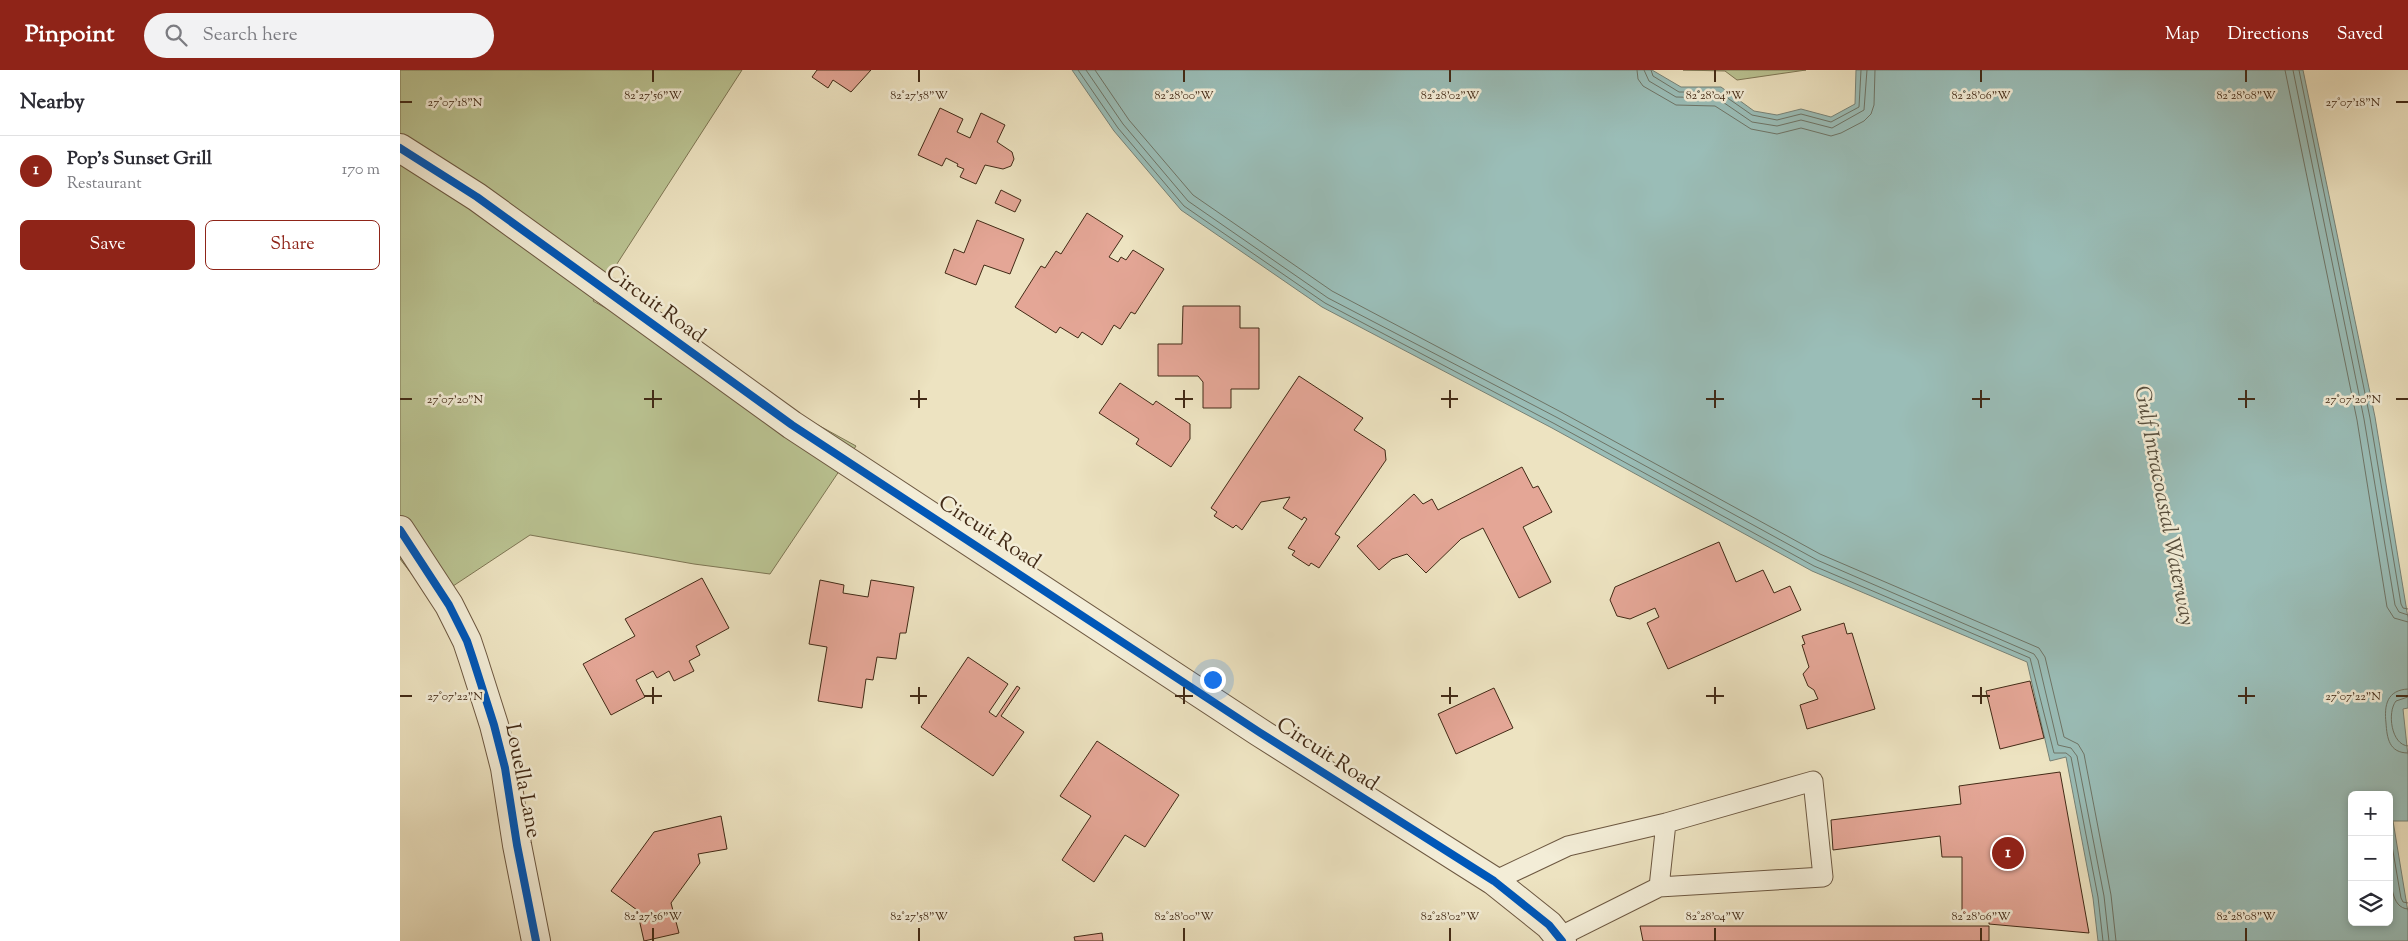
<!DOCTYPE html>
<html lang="en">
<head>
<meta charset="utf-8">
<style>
  body { margin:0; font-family:"Sorts Mill Goudy",serif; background:#f2f2f3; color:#2b2b33 }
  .controls { position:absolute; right:15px; bottom:15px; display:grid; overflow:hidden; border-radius:8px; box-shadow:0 2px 8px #0003 }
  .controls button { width:45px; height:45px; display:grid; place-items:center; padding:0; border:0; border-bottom:1px solid #e1e1e2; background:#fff; color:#2b2b33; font:25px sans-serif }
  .you { position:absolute; left:812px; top:609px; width:18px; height:18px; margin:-12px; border:4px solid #fff; border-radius:50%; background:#1a73e8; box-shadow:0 0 0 8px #1a73e833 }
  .badge { display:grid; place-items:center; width:32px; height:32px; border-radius:50%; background:#8f2418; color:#fff; font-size:16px; font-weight:700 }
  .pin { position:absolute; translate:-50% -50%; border:2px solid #fff; box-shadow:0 1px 5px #0006 }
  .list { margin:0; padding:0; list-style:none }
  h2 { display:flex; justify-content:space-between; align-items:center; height:65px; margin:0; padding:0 20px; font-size:21px }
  h2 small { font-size:16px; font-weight:400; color:#7c7c81 }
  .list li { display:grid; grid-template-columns:32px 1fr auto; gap:15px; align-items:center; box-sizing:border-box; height:70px; padding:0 20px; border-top:1px solid #e1e1e2 }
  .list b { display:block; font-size:19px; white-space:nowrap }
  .list p { margin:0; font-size:16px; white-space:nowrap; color:#7c7c81 }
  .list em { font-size:16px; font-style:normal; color:#7c7c81 }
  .actions { display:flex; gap:10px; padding:15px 20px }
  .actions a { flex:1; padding:11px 0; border:1px solid #8f2418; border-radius:8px; text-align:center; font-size:18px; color:#8f2418 }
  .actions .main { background:#8f2418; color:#fff }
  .icon { flex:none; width:28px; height:28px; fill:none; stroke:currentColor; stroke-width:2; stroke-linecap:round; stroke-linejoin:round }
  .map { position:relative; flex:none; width:2008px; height:871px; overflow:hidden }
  header { display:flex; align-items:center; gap:30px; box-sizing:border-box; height:70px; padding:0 25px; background:#8f2418; color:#fff }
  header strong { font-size:24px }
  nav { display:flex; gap:28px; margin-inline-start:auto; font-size:18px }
  .search { width:350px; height:45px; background:#f2f2f3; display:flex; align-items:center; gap:12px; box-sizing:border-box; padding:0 18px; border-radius:28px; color:#7c7c81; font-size:19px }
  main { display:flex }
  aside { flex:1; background:#fff }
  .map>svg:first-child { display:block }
</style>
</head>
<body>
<header>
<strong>Pinpoint</strong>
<div class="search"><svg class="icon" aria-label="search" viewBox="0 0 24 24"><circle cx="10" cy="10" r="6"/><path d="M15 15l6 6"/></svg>Search here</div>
<nav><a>Map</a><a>Directions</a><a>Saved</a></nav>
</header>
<main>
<aside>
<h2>Nearby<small></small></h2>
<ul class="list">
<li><span class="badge">1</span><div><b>Pop's Sunset Grill</b><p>Restaurant</p></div><em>170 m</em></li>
</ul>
<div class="actions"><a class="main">Save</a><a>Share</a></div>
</aside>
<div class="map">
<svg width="2008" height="871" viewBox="0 0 2008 871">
  <rect width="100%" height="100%" fill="#ede3c1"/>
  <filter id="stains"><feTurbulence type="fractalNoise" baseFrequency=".004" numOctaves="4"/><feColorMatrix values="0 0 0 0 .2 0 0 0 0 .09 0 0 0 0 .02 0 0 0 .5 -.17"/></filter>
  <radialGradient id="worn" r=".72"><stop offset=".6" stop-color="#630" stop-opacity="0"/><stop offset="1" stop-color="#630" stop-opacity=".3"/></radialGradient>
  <path fill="#bac392" stroke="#7e7654" d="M0,0H342L193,231L456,376L370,504L294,494L130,465L32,530L0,489Z
    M1283,0H1406L1337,10L1325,1Z"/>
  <path fill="#9abdb7" stroke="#778277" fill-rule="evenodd" d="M672,0H1252L1281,17H1321L1354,41L1377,45L1401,39L1431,47L1455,34L1456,0H1903L1975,347L2008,548V638L2003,639L2008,686V751H1993L2008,842V871H1698L1693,828L1666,687L1650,691L1627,592L1412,501L1152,358L922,237L781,140L714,61ZM1952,725H1989V852H1952Z"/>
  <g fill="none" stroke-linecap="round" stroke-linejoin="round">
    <path stroke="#6e7466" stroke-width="1" d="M678,0L718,58L784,136L925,233L1155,354L1414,496L1630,588L1654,683H1666L1671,687L1698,827L1703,871
      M686,0L723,54L788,131L928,228L1158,348L1417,490L1634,584L1638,590L1658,675L1671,678L1677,686L1704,826L1709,871
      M695,0L729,50L793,125L932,221L1161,342L1420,484L1639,578L1645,587L1664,667L1678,674L1684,684L1711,825L1716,871
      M1237,0L1238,9L1243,16L1276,35L1315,36L1351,59L1377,64L1401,58L1431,66L1441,63L1464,51L1471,44L1474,35L1475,0
      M1244,0L1249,11L1276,27L1317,28L1352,52L1377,56L1401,50L1432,58L1464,40L1467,0
      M1251,0L1253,6L1279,22H1319L1352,45L1377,50L1401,44L1431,52L1459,37L1461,0
      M1885,0L1957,350L1987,537L1994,548L2008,552
      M1893,0L1964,349L1995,535L1999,542L2008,545
      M1899,0L1970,348L2001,534L2003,538L2008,539
      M2008,619C1987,620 1984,635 1986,653C1987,668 1989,683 2008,683
      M2008,627L1996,631C1987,642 1991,675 2008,676
      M1989,758L2001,828L2003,832L2008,833
      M1989,797C1992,811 1990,838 2008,839"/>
  </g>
  <path fill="#e4a696" stroke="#422a16" d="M417,0H471L451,22L433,10L428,18L412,7Z
    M540,38L563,49L557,62L570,68L581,43L605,55L597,72L612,82L614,89L611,96L603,99L585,95L576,114L560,107L564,99L557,96L558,94L546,88L542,96L518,85Z
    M601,120L621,130L615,142L595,133Z
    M687,143L723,166L709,187L718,192L721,187L726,190L733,180L764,199L735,244L731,242L720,259L714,255L702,275L682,262L678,268L660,257L656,263L615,237L641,196L645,198L656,181L661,184Z
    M577,150L624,169L610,204L584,195L576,215L545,203L554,179L564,183Z
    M783,236H840V258H859V319H831V338H803V312L798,306H758V274H782Z
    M899,306L963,348L954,360L985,380L986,390L935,464L940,467L919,498L911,493L909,496L892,485L895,481L888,478L907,449L904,447L902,450L883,438L890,427L861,432L842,460L836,455L833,458L814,446L817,442L811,438Z
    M720,313L753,335L756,331L790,354V369L771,397L736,374L739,369L699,343Z
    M1122,397L1133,418L1138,416L1152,442L1123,457L1151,512L1119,528L1083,458L1061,469L1026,503L1007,484L992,489L979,500L957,476L1014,424L1023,434L1032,429L1038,440Z
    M1319,472L1336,512L1363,500L1374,523L1390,516L1401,540L1268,599L1247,553L1259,547L1255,538L1230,549L1217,546L1210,530L1215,517Z
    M302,508L329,558L296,576L300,585L289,591L294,601L274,611L269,601L257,608L253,601L236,610L245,627L211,645L183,594L235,566L225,549Z
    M420,510L444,515L443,523L468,527L471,510L514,517L506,563H500L496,589L477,587L473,610L466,609L462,638L418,631L427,577L409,574Z
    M1444,553L1447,564L1452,563L1475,639L1407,659L1400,635L1418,629L1414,620L1408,616L1403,604L1409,597L1402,575L1405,574L1402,566Z
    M568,587L608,614L589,642L596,647L617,616L620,618L601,646L624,662L593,706L521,657Z
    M1630,611L1644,668L1600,679L1586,621Z
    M1094,618L1113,658L1056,684L1038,644Z
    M697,671L779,725L745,777L725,765L694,812L662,790L691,746L660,726Z
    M1660,702L1689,863L1589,854V849L1562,848V787H1542L1540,766L1433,780L1431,750L1561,734L1559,716Z
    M321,746L327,779L298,784L300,793L271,833L279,863L244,871L237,840L211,821L254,762Z
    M1240,856H1589V871H1243Z
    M702,863L703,871H675L674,867Z"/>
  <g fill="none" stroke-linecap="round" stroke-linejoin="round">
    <defs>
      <path id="lane" d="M1094,811L1168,776L1266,753L1413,711L1423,807L1259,817L1159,867
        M1259,817L1266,753"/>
      <path id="street" d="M0,78L77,127L392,355L859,662L1094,811L1149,855L1162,871
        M0,460L49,535L67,571L73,589L94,655L105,698L117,775L136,871"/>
    </defs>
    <use href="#lane" stroke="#6d5841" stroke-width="21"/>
    <use href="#street" stroke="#6d5841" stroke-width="30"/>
    <use href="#lane" stroke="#f3edd7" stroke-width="19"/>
    <use href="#street" stroke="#f3edd7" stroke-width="28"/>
    <defs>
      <path id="cycleway" d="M0,78L77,127L392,355L859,662L1094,811L1149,855L1162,871
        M0,460L49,535L67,571L73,589L94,655L105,698L117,775L136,871"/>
    </defs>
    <use href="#cycleway" stroke="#f3edd7" stroke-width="11"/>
    <use href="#cycleway" stroke="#0057b8" stroke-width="8"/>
  </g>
  <path fill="none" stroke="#422a16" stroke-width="2" d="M253,0V12M519,0V12M784,0V12M1050,0V12M1315,0V12M1581,0V12M1846,0V12M0,32H12M1996,32H2008M253,320V338M519,320V338M784,320V338M1050,320V338M1315,320V338M1581,320V338M1846,320V338M0,329H12M244,329H262M510,329H527M775,329H793M1041,329H1058M1306,329H1324M1572,329H1590M1838,329H1855M1996,329H2008M253,617V634M519,617V634M784,617V634M1050,617V634M1315,617V634M1581,617V634M1846,617V634M0,626H12M244,626H262M510,626H527M775,626H793M1041,626H1058M1306,626H1324M1572,626H1590M1838,626H1855M1996,626H2008M253,858V871M519,858V871M784,858V871M1050,858V871M1315,858V871M1581,858V871M1846,858V871"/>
  <g text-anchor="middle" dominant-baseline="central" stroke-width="5" stroke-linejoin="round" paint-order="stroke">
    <g font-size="21" fill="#422a16" stroke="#f3edd7">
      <text transform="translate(255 235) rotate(36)">Circuit Road</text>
      <text transform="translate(589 463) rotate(33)">Circuit Road</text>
      <text transform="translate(927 685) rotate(33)">Circuit Road</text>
      <text transform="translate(122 711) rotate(79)">Louella Lane</text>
    </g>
    <g font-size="22" font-style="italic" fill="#584f3e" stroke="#f3edd7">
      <text transform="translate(1763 436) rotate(79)">Gulf Intracoastal Waterway</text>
    </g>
  </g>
  <g font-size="12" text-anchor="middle" fill="#422a16" stroke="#f3edd7" stroke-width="5" stroke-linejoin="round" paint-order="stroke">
    <text x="253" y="29">82°27'56"W</text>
    <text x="519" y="29">82°27'58"W</text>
    <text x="784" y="29">82°28'00"W</text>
    <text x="1050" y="29">82°28'02"W</text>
    <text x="1315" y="29">82°28'04"W</text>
    <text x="1581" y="29">82°28'06"W</text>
    <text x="1846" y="29">82°28'08"W</text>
    <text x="1953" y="36">27°07'18"N</text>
    <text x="55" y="36">27°07'18"N</text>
    <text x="1953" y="333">27°07'20"N</text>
    <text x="55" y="333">27°07'20"N</text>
    <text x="1953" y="630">27°07'22"N</text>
    <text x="55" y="630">27°07'22"N</text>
    <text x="253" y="850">82°27'56"W</text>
    <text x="519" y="850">82°27'58"W</text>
    <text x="784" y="850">82°28'00"W</text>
    <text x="1050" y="850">82°28'02"W</text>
    <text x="1315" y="850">82°28'04"W</text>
    <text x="1581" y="850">82°28'06"W</text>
    <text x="1846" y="850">82°28'08"W</text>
  </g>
  <rect width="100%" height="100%" filter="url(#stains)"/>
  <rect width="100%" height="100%" fill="url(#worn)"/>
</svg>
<div class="controls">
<button>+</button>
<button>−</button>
<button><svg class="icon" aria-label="layers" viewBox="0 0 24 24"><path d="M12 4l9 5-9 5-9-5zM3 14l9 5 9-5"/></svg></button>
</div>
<div class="you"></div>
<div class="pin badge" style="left:1608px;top:783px">1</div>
</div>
</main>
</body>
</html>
